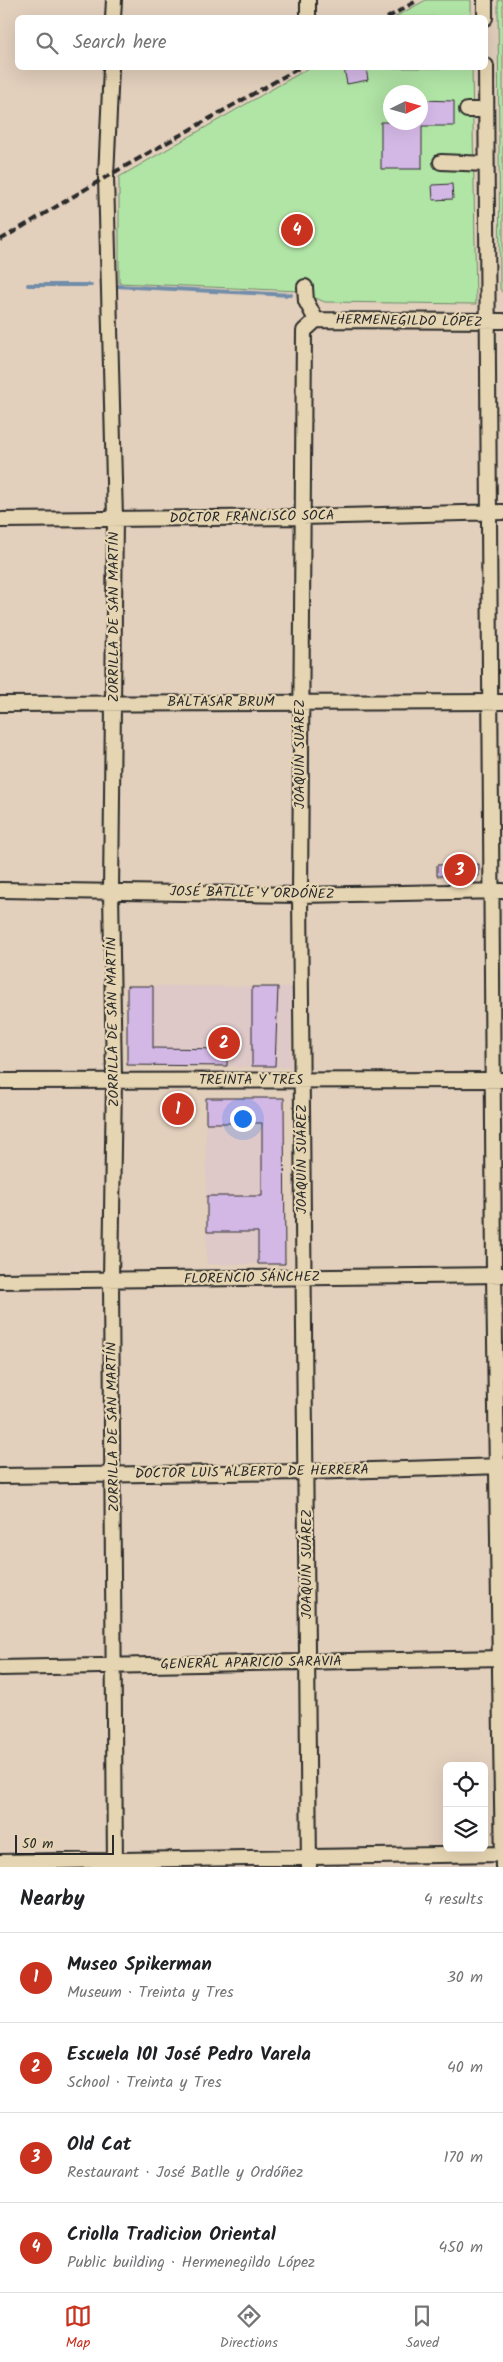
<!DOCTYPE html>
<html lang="en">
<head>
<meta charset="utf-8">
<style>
  body { margin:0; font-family:Kalam,sans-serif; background:#f6f6f6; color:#202124 }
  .controls { position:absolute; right:15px; bottom:15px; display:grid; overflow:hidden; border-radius:8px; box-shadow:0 5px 20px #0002 }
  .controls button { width:45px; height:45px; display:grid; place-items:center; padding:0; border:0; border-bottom:1px solid #e0e0e0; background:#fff; color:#202124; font:25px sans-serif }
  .compass { position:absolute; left:383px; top:85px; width:45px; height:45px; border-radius:50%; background:#fff; box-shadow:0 5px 20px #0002; rotate:85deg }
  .scale { position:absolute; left:15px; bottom:12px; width:99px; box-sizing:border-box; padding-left:5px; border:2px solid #2b2b2b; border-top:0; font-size:14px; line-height:18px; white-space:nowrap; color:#2b2b2b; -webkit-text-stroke:4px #e6d5b2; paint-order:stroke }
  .you { position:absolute; left:242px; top:1118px; width:18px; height:18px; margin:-12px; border:4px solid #fff; border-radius:50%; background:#1a73e8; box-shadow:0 0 0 8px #1a73e833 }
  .badge { display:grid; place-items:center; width:32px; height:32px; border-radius:50%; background:#c8321e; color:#fff; font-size:16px; font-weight:700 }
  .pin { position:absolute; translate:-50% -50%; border:2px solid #fff; box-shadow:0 1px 5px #0006 }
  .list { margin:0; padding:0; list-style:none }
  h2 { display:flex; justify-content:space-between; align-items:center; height:65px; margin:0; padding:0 20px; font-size:21px }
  h2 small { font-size:16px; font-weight:400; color:#757577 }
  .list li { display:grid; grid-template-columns:32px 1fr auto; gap:15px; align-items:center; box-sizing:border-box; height:90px; padding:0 20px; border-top:1px solid #e0e0e0 }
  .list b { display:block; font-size:19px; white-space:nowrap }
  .list p { margin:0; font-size:16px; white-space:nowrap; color:#757577 }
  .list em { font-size:16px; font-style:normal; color:#757577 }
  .icon { flex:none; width:28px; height:28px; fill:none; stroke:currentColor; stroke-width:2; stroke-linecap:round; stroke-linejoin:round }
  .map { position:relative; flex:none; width:503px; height:1867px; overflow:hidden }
  .search { position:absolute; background:#fff; box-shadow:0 5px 20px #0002; left:15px; right:15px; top:15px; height:55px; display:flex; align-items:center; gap:12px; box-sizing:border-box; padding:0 18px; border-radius:8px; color:#757577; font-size:19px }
  .sheet { height:425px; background:#fff }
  nav { display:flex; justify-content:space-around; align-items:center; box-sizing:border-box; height:70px; border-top:1px solid #e0e0e0; background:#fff; font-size:14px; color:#757577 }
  nav a { display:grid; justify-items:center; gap:2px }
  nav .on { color:#c8321e }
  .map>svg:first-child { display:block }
</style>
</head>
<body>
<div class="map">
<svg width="503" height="1867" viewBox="0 0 503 1867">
  <rect width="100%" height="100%" fill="#e2cfbc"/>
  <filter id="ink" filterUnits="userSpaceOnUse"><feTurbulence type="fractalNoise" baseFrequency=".02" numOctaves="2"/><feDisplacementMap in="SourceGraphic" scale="10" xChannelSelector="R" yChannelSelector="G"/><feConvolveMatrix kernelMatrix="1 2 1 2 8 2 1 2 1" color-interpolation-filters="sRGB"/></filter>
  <g filter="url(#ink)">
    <path fill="#dec8c8" d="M127,986L292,987L291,1067L127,1065Z
      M206,1098H284L285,1264H207Z"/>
    <path fill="#b1e5a6" stroke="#6e8868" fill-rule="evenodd" d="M426,0H471V17H395Z
      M498,0H503V293L500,289Z
      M309,68H472L476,304L325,302L299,291L119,283V177ZM390,92H420V122H390Z"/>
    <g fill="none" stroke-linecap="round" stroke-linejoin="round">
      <path stroke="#728da9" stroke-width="4" d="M28,285H91
        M115,286L291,295"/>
    </g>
    <path fill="#d3b7e5" stroke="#2b2b2b" d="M344,68H366L368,80L347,84Z
      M420,100L454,101V126H422V169H381V122H420Z
      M452,184L453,199L433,200L432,185Z
      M479,864V876H437V865Z
      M127,986H153V1048L227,1049V1066L127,1065Z
      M252,987H278L275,1066H252Z
      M206,1098H284L285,1264H258V1232H207V1196H262V1123H206Z"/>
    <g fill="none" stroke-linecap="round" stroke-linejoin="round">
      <defs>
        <path id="minor" d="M485,0V18
          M113,18L114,0
          M308,18V0
          M486,66L494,1275L503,1867
          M111,68L106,177L115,518L111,891L114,1080L111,1280L115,1867
          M467,110H486
          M441,162L486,164
          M305,287L306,301L316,320
          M0,520L302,517L503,512
          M0,704L503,702
          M0,890L300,895L503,891
          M0,1081L503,1080
          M0,1281L502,1275
          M0,1476L307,1472L503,1466
          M0,1668L503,1658
          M0,1862L503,1854
          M309,1867L300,895L304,331L316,320L503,321"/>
      </defs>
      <use href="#minor" stroke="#2b2b2b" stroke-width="18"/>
      <use href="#minor" stroke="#e6d5b2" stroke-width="14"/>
      <path stroke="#2b2b2b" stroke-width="4" stroke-dasharray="8 4" stroke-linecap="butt" d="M387,18L418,0
        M0,240L106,177L299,68"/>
    </g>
  </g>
  <g text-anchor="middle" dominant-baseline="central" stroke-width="4.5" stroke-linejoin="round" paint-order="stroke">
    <g font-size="14" fill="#2b2b2b" stroke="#e6d5b2">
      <text transform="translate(409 321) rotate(1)">HERMENEGILDO LÓPEZ</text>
      <text transform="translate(252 517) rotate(-1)">DOCTOR FRANCISCO SOCA</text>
      <text transform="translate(114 617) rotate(-90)">ZORRILLA DE SAN MARTÍN</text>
      <text x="221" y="702">BALTASAR BRUM</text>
      <text transform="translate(300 754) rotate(-90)">JOAQUÍN SUÁREZ</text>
      <text transform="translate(252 893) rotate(1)">JOSÉ BATLLE Y ORDÓÑEZ</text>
      <text transform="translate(113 1022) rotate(-91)">ZORRILLA DE SAN MARTÍN</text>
      <text x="251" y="1080">TREINTA Y TRES</text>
      <text transform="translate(302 1159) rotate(-90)">JOAQUÍN SUÁREZ</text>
      <text transform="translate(252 1278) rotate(-1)">FLORENCIO SÁNCHEZ</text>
      <text transform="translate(113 1427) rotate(-91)">ZORRILLA DE SAN MARTÍN</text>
      <text transform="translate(252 1472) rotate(-1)">DOCTOR LUIS ALBERTO DE HERRERA</text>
      <text transform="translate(307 1564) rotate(-90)">JOAQUÍN SUÁREZ</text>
      <text transform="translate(251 1663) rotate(-1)">GENERAL APARICIO SARAVIA</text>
    </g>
  </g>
</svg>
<div class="controls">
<button><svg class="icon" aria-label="locate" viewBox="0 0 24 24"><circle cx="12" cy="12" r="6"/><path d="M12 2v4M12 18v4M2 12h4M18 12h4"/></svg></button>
<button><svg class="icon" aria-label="layers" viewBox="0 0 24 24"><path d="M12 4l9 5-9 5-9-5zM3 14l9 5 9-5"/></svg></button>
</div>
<svg class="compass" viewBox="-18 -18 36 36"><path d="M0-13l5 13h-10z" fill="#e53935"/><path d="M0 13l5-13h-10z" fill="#757577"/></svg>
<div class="scale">50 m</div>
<div class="you"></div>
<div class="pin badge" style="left:178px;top:1109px">1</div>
<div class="pin badge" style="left:224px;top:1043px">2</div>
<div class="pin badge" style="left:460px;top:870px">3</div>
<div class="pin badge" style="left:297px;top:230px">4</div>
<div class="search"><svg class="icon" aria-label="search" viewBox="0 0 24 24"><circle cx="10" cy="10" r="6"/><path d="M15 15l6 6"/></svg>Search here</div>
</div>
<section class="sheet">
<h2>Nearby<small>4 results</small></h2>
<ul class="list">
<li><span class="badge">1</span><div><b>Museo Spikerman</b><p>Museum · Treinta y Tres</p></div><em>30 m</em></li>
<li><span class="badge">2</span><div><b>Escuela 101 José Pedro Varela</b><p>School · Treinta y Tres</p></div><em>40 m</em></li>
<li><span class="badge">3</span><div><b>Old Cat</b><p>Restaurant · José Batlle y Ordóñez</p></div><em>170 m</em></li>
<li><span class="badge">4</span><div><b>Criolla Tradicion Oriental</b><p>Public building · Hermenegildo López</p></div><em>450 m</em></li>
</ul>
</section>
<nav>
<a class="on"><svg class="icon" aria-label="map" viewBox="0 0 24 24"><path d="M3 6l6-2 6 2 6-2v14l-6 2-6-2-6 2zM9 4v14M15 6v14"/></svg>Map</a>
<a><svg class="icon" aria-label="directions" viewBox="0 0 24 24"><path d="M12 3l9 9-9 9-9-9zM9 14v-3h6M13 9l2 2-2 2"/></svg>Directions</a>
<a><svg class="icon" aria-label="saved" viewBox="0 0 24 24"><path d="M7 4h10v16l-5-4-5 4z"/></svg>Saved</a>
</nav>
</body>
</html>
